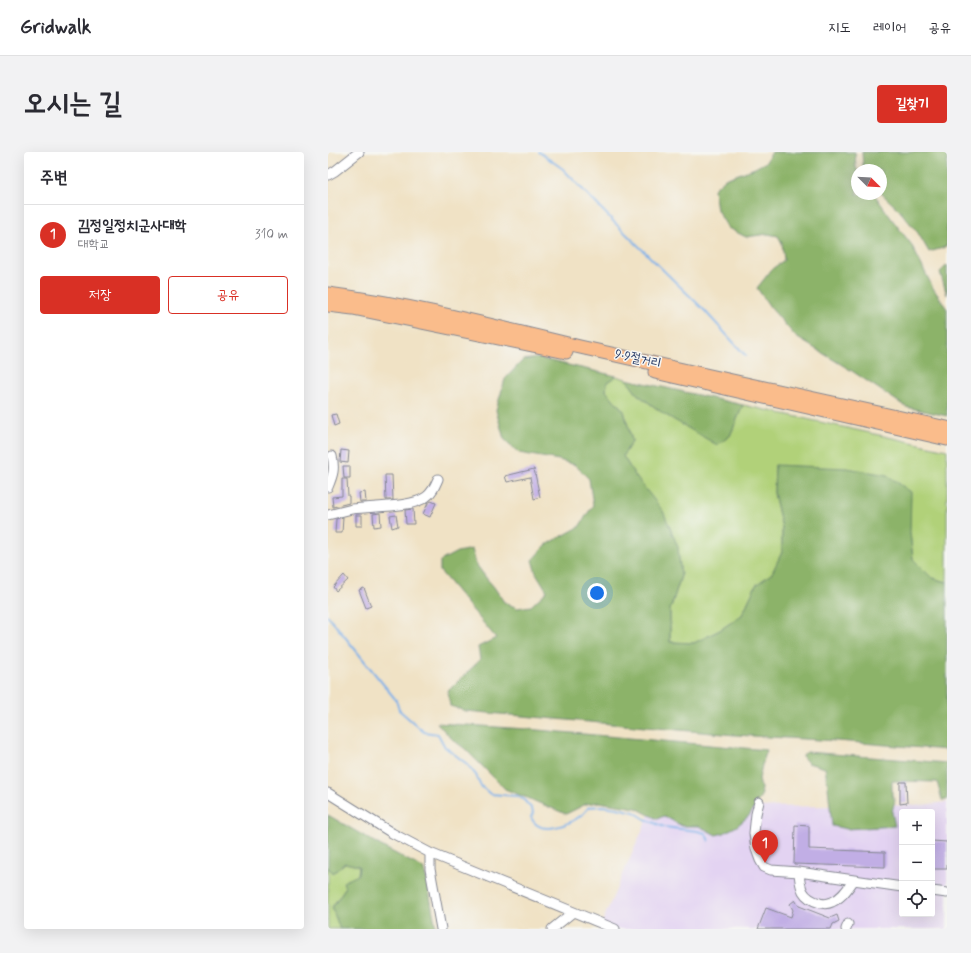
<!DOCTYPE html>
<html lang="ko">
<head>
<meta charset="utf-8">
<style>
  body { margin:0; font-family:Mynerve,"Poor Story",sans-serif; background:#f2f2f3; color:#2b2b33 }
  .controls { position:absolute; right:12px; bottom:12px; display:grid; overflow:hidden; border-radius:4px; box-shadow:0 4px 16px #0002 }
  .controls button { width:36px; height:36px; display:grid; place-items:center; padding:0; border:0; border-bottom:1px solid #e1e1e2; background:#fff; color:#2b2b33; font:20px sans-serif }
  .compass { position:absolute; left:523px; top:12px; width:36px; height:36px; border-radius:50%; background:#fff; box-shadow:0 4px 16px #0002; rotate:114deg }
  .you { position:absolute; left:269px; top:441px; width:14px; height:14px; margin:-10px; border:3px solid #fff; border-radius:50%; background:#1a73e8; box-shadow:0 0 0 6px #1a73e833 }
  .badge { display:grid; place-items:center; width:26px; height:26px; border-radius:50%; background:#d93025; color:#fff; font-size:13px; font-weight:700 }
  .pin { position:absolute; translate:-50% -33px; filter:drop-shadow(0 1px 2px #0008) }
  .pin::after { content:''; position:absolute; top:21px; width:14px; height:12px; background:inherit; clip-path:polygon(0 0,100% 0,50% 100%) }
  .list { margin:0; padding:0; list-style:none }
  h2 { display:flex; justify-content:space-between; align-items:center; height:52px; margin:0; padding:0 16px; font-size:17px }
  h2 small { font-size:13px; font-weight:400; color:#7c7c81 }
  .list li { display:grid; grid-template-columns:26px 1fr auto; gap:12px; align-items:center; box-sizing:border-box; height:60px; padding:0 16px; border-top:1px solid #e1e1e2 }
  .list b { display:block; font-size:15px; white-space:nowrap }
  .list p { margin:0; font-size:13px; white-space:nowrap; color:#7c7c81 }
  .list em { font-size:13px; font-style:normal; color:#7c7c81 }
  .actions { display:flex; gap:8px; padding:12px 16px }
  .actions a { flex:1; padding:9px 0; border:1px solid #d93025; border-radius:4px; text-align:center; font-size:14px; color:#d93025 }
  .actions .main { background:#d93025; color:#fff }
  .icon { flex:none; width:22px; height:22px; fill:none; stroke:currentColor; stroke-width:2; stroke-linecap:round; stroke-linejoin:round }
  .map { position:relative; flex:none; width:619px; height:777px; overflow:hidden; border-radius:4px }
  header { display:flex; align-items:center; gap:24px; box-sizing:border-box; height:56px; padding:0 20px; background:#fff; border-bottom:1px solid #e1e1e2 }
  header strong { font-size:19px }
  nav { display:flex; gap:22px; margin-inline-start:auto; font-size:14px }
  .intro { display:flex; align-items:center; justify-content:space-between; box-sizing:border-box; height:96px; padding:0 24px }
  h1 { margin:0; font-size:28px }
  .button { padding:10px 18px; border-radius:4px; background:#d93025; color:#fff; font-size:14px; font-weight:700 }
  main { display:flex; gap:24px; padding:0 24px }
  aside { flex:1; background:#fff; border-radius:4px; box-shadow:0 4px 16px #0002 }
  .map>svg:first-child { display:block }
</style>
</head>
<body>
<header>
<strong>Gridwalk</strong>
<nav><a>지도</a><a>레이어</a><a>공유</a></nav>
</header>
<div class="intro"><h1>오시는 길</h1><a class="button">길찾기</a></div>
<main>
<aside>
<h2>주변<small></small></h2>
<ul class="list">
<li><span class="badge">1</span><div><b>김정일정치군사대학</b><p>대학교</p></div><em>310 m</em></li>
</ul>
<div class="actions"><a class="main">저장</a><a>공유</a></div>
</aside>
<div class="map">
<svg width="619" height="777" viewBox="0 0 619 777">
  <rect width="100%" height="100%" fill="#f6f6f2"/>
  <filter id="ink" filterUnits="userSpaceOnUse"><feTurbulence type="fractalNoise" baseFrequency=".025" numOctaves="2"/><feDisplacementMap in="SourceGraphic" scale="8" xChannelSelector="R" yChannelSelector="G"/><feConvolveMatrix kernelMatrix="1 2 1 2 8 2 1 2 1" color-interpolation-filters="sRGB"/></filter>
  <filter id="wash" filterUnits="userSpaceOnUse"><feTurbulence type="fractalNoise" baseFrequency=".012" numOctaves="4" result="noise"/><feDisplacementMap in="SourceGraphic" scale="16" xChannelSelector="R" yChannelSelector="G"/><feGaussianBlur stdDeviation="0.9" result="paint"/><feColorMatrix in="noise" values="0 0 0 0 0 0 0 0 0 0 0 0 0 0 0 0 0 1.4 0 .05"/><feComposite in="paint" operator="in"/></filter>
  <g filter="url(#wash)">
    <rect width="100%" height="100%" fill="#f0e2c5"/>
    <path fill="#e3d3f2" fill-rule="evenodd" d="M619,650V777H271L324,656L594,653ZM574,660H604V762H574Z"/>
    <path fill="#b1d179" stroke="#66806c" d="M288,224L298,227L309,242L336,262L362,276L402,284L415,253L619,298V430L604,426L585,407L582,381L447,313L446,341L454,376V400L444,422L428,433L414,463L392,478L366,491L342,490V458L353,424L308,325L295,304L304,289L296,259L278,239L279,230Z
      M17,711L31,714L30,723L17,736L4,755L12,777H0V715L5,721Z"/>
    <path fill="#8cb369" stroke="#547164" d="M444,0H527L528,16L530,18H529V42H546L563,66L583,92L605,136L619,157V264L578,255L524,219L468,185L442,155L429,136L444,117L456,108L454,91L450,84L440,82L418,85L400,76L389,58L386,37L397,27L427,16L438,10Z
      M534,0H619V93L615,96L601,100L590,81L571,58L553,41V18H537L535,15Z
      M619,113V143L612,120Z
      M210,206L288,224L279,230L278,239L296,259L304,289L295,304L308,325L335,359L350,395L353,424L342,458V490L366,491L392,478L414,463L428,433L444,421L454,400V376L446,341L447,313L519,316L559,323L583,340L582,381L585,407L604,426L619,430V598L509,589L407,583L138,559L122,554L120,539L152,508L150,495L168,486L112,419V409L129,400L144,397L148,412L159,427L166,435L176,450L189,456L203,454L219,439L208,421L204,408L218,393L251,375L265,353L261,327L247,313L231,308L191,301L176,287L168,258L177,227L195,208Z
      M298,227L415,253L402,284L389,293L336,262L309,242Z
      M109,571L198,577L439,598L434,613L431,627L434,642L422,663L409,674L396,681L388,683L371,674H354L336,664L329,667L308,656L271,650L258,652L238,662L177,637L136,596L125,588Z
      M479,600L619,611V648H614L609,630L564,629V643L567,648L564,660L567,674L519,677L504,674L500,635L497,616L480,611L474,604Z
      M0,663L55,695L95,716L99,728L108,777H12L4,756L17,736L15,730L30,723L31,714L17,711L5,721L0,715Z"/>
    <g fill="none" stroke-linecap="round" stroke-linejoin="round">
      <path stroke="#7bb0e9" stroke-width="2" d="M211,0L235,17L286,70L375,157L418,204
        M0,464L68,548L71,558L96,580L110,582L117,595L139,612L148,623L153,634L162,642L189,644L195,647L204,657L205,661L203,665C211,686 243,672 255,662C257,660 259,657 261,655L274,654L289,656L306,660L317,667L336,675L369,679L377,681L381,689"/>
    </g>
    <g id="blocks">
      <path fill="#c1aee5" d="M8,262L11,272L6,274L3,263Z
        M13,298L21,299L20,311L12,310Z
        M15,314H22V326H16Z
        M206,317L212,345L206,347L202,325L179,330L177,324Z
        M57,323H64L65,348H58Z
        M14,327H19L20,344H21V351L5,355L4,345L14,344Z
        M37,340L38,350H32L31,341Z
        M103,349L108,351L102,365L95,362L100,351Z
        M85,357L86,372H78L77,358Z
        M52,361L53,374L46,375L45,362Z
        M28,363H34V374H28Z
        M68,363L70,374L64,376L62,364Z
        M15,365L14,381H7L8,367Z
        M16,423L20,428L8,439L5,435Z
        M36,436L43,454L38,456L31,438Z
        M572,630H578L579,651L572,652Z
        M467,673L481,674V697L557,700V715L466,712Z
        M604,689L619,690V717H604Z
        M467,748L471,754L502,766L509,763L511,769L505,772L503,777H430L438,756L463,765L465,758L462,752Z"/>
    </g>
  </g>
  <g filter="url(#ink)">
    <use href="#blocks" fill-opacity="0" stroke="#868892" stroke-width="1"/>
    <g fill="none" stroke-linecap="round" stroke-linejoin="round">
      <defs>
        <path id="minor" d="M0,23L7,19L31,0
          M0,335C5,323 7,317 4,304
          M0,363C8,361 16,359 24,357C44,354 83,356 98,345C104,341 107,334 110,327
          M0,641L64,681L102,701L287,777
          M431,650L428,662L426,681L428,697L432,708L436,715L443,718L471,720L574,735
          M102,701V717L113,777
          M471,720C472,736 474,746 492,751C496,752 500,752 504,750C514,746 520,736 526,728
          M604,739L619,741
          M224,777L245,760
          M518,777L520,772"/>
        <path id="highway" d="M0,142C85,153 169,175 252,195C374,223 497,249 619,276
          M0,153L25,156L98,171L238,200
          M327,220L619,287"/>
      </defs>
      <use href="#minor" stroke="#868892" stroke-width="11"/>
      <use href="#highway" stroke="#868892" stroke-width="15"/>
      <use href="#minor" stroke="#fff" stroke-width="9"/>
      <use href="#highway" stroke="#fabc8b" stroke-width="13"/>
    </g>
  </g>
  <g text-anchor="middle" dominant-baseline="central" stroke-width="3" stroke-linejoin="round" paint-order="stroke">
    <g font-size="13" fill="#1b2f5e" stroke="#f6f6f2">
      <text transform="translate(310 207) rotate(12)">9·9절거리</text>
    </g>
  </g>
</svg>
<div class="controls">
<button>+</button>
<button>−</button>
<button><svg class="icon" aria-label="locate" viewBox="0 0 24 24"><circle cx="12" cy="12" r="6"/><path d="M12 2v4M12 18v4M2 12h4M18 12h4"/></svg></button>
</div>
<svg class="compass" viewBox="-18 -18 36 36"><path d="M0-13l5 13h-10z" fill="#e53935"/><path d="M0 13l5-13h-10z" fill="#7c7c81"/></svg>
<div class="you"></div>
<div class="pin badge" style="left:437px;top:711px">1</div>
</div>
</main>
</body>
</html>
